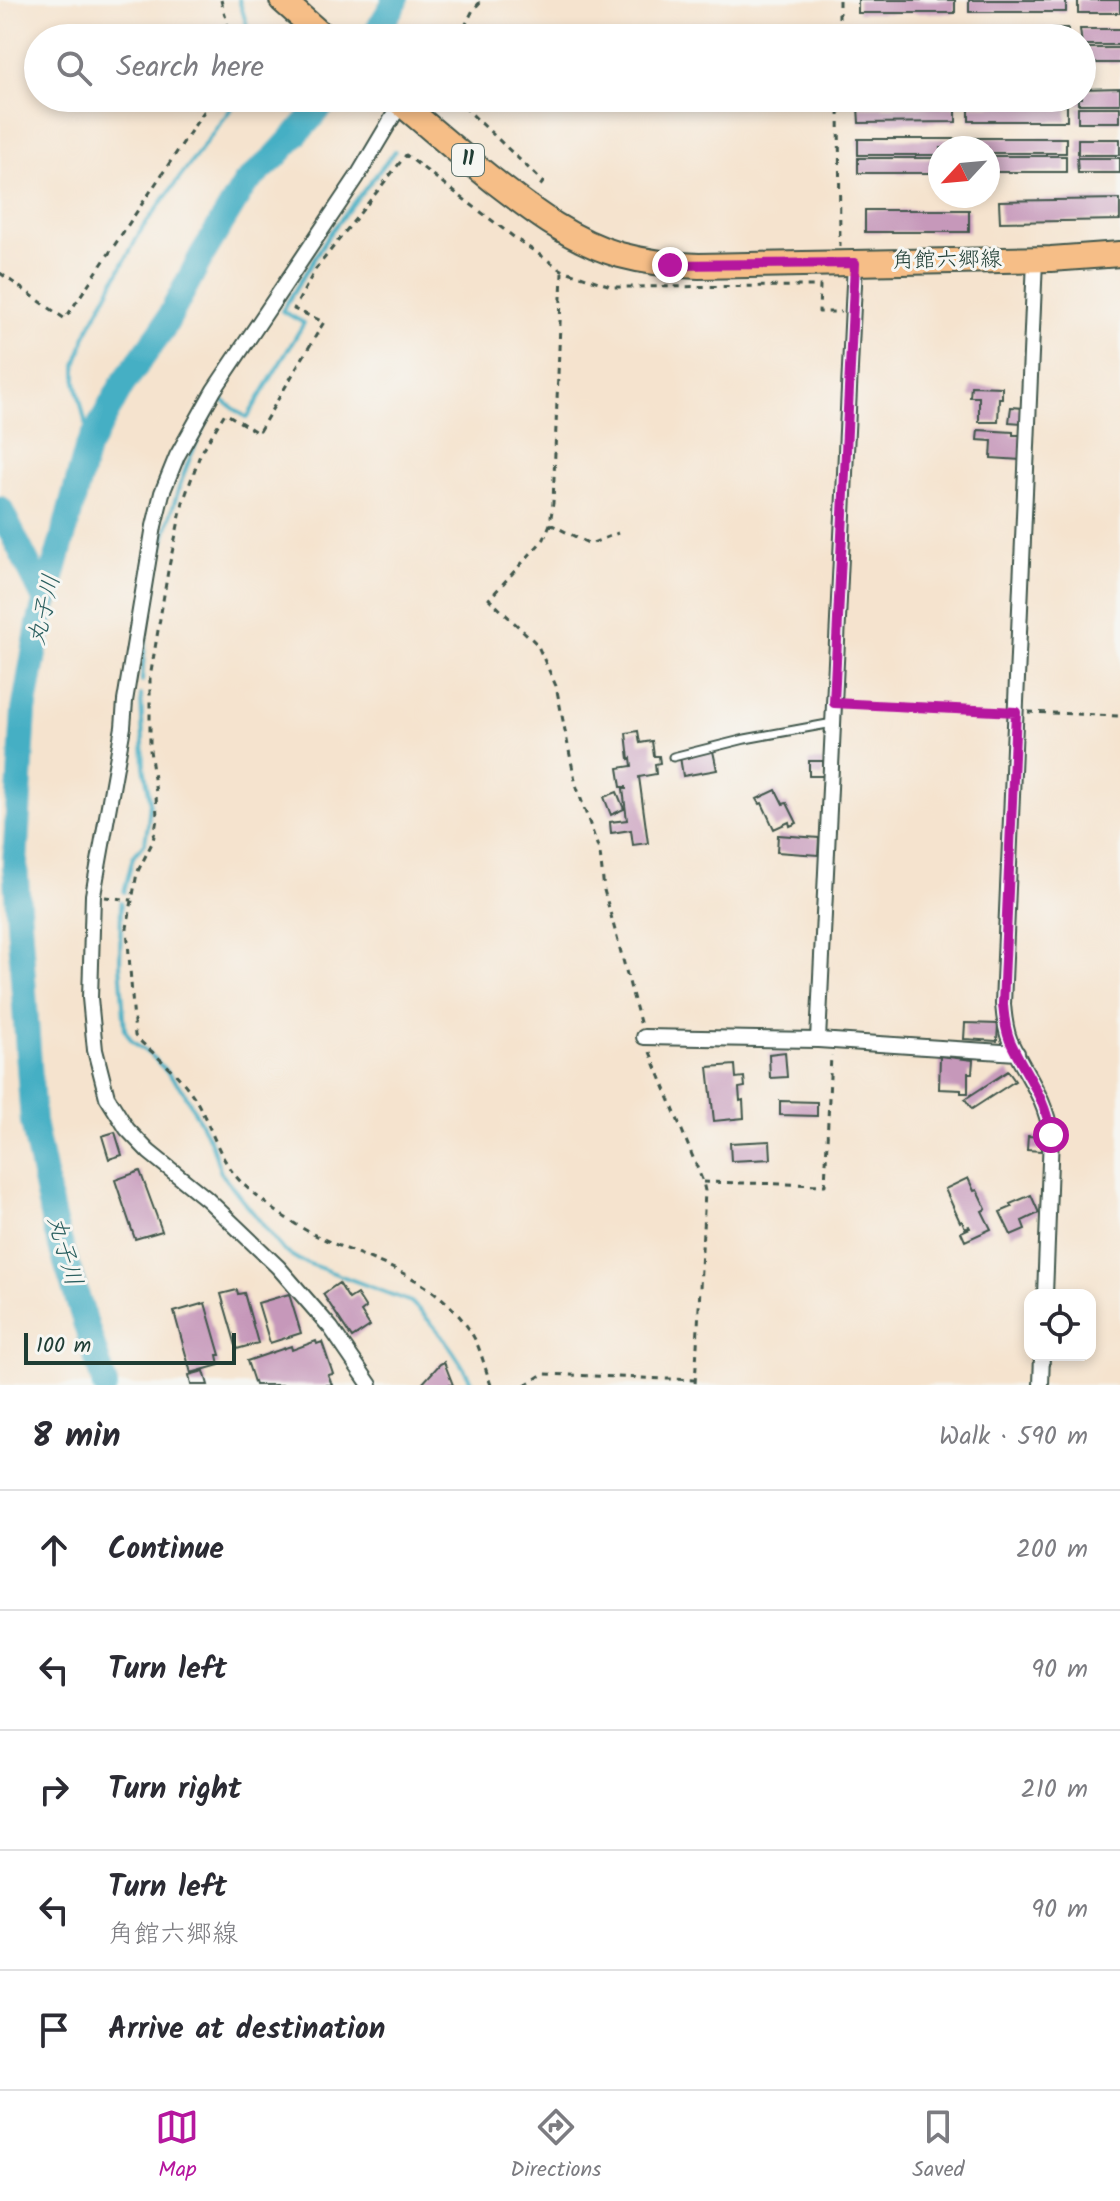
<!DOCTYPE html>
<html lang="en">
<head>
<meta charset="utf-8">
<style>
  body { margin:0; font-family:Kalam,"Klee One",sans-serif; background:#f7f7f7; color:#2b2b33 }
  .controls { position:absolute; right:24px; bottom:24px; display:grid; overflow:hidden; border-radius:16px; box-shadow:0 4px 12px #0003 }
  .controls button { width:72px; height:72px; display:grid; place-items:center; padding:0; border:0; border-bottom:2px solid #e1e1e2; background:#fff; color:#2b2b33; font:40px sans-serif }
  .compass { position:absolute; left:928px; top:136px; width:72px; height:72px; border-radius:50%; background:#fff; box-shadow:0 4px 12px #0003; rotate:244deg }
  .scale { position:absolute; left:24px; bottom:20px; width:212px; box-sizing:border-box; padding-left:8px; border:4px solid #1f3d34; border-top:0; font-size:22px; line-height:28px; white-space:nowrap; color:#1f3d34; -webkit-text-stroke:6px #f6f6f2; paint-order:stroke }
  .stop { position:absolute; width:24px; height:24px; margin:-18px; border:6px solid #b5179e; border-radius:50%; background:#fff }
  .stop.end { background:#b5179e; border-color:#fff; box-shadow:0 2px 8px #0008 }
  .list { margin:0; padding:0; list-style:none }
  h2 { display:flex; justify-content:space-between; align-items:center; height:104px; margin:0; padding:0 32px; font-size:34px }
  h2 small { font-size:26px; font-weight:400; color:#7c7c81 }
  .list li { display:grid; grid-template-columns:52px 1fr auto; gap:24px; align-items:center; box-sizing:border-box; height:120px; padding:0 32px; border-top:2px solid #e1e1e2 }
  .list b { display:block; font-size:30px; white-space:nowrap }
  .list p { margin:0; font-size:26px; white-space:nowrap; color:#7c7c81 }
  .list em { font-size:26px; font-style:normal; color:#7c7c81 }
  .icon { flex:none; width:44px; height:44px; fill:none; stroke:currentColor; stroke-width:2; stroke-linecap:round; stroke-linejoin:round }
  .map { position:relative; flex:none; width:1120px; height:1385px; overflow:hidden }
  .search { position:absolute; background:#fff; box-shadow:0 4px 12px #0003; left:24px; right:24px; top:24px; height:88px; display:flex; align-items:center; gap:20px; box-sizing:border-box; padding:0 28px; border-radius:44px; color:#7c7c81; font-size:30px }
  .sheet { height:704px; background:#fff }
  nav { display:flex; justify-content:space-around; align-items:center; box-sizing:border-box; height:112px; border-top:2px solid #e1e1e2; background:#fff; font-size:22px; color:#7c7c81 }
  nav a { display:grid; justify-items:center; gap:4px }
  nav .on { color:#b5179e }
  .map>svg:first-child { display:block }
</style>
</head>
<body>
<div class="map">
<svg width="1120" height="1385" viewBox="0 0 1120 1385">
  <rect width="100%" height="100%" fill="#f6f6f2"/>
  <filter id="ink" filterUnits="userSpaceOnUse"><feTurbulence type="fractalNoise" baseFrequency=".0125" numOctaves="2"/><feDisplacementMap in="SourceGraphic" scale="16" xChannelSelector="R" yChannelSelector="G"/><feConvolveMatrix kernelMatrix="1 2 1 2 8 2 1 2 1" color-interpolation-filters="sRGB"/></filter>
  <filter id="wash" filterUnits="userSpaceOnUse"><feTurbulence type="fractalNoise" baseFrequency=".006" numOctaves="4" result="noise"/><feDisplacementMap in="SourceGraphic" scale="32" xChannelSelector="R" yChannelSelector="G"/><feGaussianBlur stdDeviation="1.8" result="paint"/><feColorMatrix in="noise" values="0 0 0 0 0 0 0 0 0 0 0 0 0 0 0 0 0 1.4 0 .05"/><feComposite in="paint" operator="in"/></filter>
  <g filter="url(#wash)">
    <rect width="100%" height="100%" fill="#f5e3ce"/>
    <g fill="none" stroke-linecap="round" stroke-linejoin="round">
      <path stroke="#45afc4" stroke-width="4" d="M239,0L251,38
        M90,443L76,382V365L87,332L141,230L239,98
        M142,681C146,601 174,465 221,399L247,418L304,323L282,311L330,233L395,151
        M124,892L133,857L145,842L148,824L150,800L144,766L141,695
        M121,902L120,964L125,1030L132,1041L154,1058L183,1090L211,1142L221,1173L284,1251L299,1260L411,1302C436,1326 457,1354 473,1385"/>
      <path stroke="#45afc4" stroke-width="26" d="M373,38L396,0
        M0,509L46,601
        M105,1385L54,1224L33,1122L15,864L24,711L39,625L87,449L122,385L163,329L202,255L245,184L275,157L329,98"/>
    </g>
    <g id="blocks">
      <path fill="#c698ba" d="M858,0H955V13H858Z
        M969,0H1066V12H969Z
        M1078,0H1120V13H1078Z
        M971,28H1068V38H971Z
        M957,29V38H860V30Z
        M1080,29H1120V45H1082Z
        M1082,48H1120V63H1082Z
        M1120,88V104H1078V98H1082V89Z
        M859,98H956V104H859Z
        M970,98H1067V103H970Z
        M1067,105V121H969V106Z
        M858,107H956V122L859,123Z
        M1078,107H1120V122H1078Z
        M969,138H1066V153H988V148H969Z
        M858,139H955V148H940V155H858Z
        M1078,139H1120V155H1078Z
        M988,156H1066V172H988Z
        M858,158H940V173H858Z
        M1077,158H1120V173H1078Z
        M1120,199V220L1000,222L999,201Z
        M865,210H969V232H865Z
        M971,386L1002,387V398H999L998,422H979V397H970Z
        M1011,407L1023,408L1022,423L1009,422Z
        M978,430L1013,432V435H1022L1021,460L991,458L992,441L977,440Z
        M638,731L640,743L652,741L654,756H659L660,763L655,764L656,774L639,777L648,843L633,845L631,830L611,833L610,822L627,820L623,789H626V787H621L618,768L632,766L631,758L629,759L626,733Z
        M713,751L717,770L683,776L680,757Z
        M809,761H823V776H809Z
        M776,790L783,804L787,803L797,823L790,826L789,822L774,829L762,803L760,804L757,799Z
        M617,792L624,809L611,815L604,797Z
        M778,835L819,838L818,855L777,852Z
        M965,1023L998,1024L997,1041L964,1039Z
        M785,1052L787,1077L770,1078L769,1054Z
        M940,1056L973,1060L972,1073H968V1093H961V1090L939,1089Z
        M735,1065L736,1078L744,1077L745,1087L739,1088L740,1101L743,1100L744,1118L714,1121L708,1067Z
        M1008,1071L1015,1081L972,1109L965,1099Z
        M780,1101L817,1102V1116L780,1115Z
        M115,1132L122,1155L109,1159L102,1136Z
        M1028,1136L1041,1137V1151L1027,1150Z
        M770,1141L771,1159L731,1161L730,1143Z
        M140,1171L162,1231L135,1239L115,1180Z
        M968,1178L974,1191L977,1190L986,1209L982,1211L991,1229L965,1241L961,1232L970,1228L969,1226L965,1228L962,1221L960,1222L945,1189Z
        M1031,1195L1039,1213L1022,1221L1025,1229L1011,1235L1000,1212L1012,1207L1010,1204Z
        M339,1283L349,1299L357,1294L366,1308L361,1312L370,1326L352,1338L323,1294Z
        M237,1290L238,1294L244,1293L258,1343L237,1349L221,1294Z
        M289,1294L301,1333L270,1343L258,1303Z
        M205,1303L220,1355H217L219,1365L191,1373L174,1312Z
        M316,1341L317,1344L322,1342L333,1374L328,1375L332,1385H255L247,1361L291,1346L292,1350Z
        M444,1362L453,1385H421L440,1364Z
        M204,1371L208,1385H191L189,1375Z"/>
    </g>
  </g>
  <g filter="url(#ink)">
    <use href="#blocks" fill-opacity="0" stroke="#3f564b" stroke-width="2"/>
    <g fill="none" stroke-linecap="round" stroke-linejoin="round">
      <defs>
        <path id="lane" d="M673,757L745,739L833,723"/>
        <path id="street" d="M1035,260L1003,1004C1004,1016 1005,1029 1010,1041C1026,1076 1045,1096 1051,1135L1045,1295
          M644,1037L818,1040L1017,1053
          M818,1040L855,263
          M370,1385L331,1328L278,1267L207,1199L149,1152L127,1129L107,1097L95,1050L90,998L93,895L123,727L125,701L154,526L162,493L177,456L214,390L357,177L401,103
          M1041,1385L1042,1355"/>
        <path id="primary" d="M282,0L325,38
          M395,98C428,126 460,154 494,181C533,211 571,241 620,255C646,262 672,265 699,266L1051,259L1120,254"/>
      </defs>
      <use href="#lane" stroke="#3f564b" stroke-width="11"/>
      <use href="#street" stroke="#3f564b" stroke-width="18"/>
      <use href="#primary" stroke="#3f564b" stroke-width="28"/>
      <path stroke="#3f564b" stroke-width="3" stroke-dasharray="6 6" stroke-linecap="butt" d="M221,0L231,38
        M839,0V38
        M459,38L473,10L482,0
        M455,98L543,182L537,190
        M839,98L840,247
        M562,272L553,503L550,524L544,539L489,599L537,644L556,686L576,785L600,853L604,890L641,1026
        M0,273L65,319L213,98
        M550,524L590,544L618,533
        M848,704L1000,711
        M1028,712L1120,716
        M105,897L132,900
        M650,1052L703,1182L705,1191L695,1385
        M703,1182L825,1185L831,1055
        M491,1385C485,1369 481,1349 472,1334C436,1274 372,1263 315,1235C289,1222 262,1202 241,1182C218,1159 211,1124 194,1097C178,1072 155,1056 135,1036L127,928L137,873L153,841L157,819L156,793L150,750V678L168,571L183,502L200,455L225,413L258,433L324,322L294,309L315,270L406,155L515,238L562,270L614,287L820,286L819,312H841
        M525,1385L543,1374L694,1380"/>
      <use href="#lane" stroke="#fff" stroke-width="7"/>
      <use href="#street" stroke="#fff" stroke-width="14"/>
      <use href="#primary" stroke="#f6be87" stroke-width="24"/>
    </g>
  </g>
  <g fill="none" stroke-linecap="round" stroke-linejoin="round" filter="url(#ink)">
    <path stroke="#b5179e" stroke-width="10" d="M670,265L855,263L834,703L1016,712L1003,1004C1004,1016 1005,1029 1010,1041C1026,1076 1045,1095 1051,1135"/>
  </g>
  <g text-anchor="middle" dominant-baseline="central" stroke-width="6" stroke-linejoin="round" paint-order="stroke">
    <rect fill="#f6f6f2" stroke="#60746d" stroke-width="2" x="452" y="144" width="32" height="32" rx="6"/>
    <g font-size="20" font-weight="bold" fill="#1f3d34">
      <text x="468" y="160">11</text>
    </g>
    <g font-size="22" fill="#1f3d34" stroke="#f6f6f2">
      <text transform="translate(947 261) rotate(-1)">角館六郷線</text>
    </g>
    <g font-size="24" font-style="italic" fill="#2a5f5f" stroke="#f6f6f2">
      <text transform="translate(45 610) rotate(-77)">丸子川</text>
      <text transform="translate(64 1251) rotate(74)">丸子川</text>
    </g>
  </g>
</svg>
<div class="controls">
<button><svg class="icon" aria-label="locate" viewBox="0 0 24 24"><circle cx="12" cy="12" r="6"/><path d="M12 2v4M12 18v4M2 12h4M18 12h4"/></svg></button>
</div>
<svg class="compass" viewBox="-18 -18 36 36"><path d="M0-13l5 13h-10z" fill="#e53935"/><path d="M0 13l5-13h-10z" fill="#7c7c81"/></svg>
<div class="scale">100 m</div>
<div class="stop" style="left:1051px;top:1135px"></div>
<div class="stop end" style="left:670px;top:265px"></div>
<div class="search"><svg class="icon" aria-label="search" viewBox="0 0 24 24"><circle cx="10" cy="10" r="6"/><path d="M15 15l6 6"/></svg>Search here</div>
</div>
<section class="sheet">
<h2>8 min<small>Walk · 590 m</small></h2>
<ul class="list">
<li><svg class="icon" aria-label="ahead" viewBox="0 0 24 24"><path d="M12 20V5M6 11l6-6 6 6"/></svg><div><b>Continue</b></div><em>200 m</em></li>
<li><svg class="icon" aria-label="left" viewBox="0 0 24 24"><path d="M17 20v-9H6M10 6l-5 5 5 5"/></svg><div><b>Turn left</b></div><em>90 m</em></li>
<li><svg class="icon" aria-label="right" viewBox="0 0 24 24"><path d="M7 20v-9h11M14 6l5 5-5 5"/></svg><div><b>Turn right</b></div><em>210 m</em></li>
<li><svg class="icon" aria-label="left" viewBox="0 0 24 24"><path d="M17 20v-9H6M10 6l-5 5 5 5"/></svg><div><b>Turn left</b><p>角館六郷線</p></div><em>90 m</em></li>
<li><svg class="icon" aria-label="arrive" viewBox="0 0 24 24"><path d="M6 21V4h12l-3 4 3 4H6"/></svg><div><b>Arrive at destination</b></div></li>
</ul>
</section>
<nav>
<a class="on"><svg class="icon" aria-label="map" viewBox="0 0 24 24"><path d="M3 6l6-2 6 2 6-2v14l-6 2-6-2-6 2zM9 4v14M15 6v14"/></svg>Map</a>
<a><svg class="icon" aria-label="directions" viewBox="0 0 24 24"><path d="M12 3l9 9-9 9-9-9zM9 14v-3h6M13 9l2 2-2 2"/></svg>Directions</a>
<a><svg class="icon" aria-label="saved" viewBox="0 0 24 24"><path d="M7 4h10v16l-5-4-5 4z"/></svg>Saved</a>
</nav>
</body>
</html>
